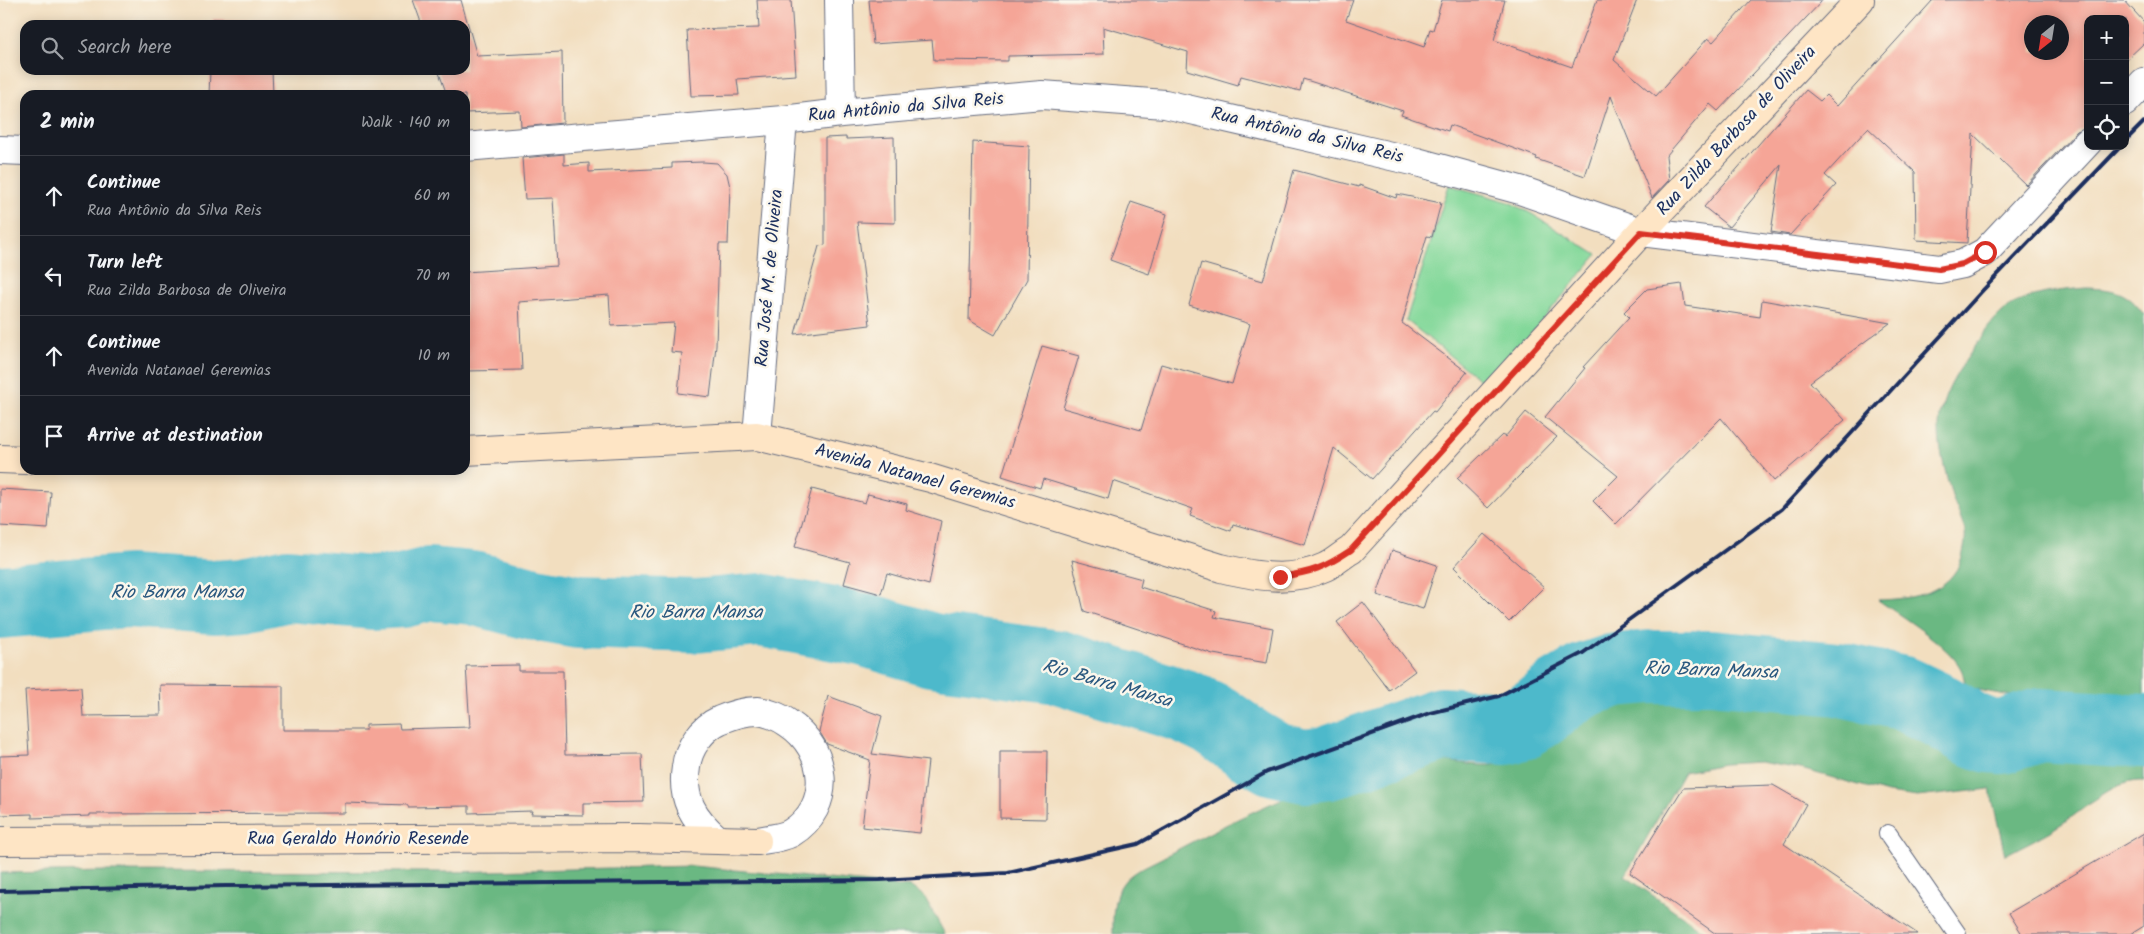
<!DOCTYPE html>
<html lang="en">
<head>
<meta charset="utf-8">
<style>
  body { margin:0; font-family:Kalam,sans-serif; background:#242831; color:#f1f3f6 }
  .controls { position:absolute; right:15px; top:15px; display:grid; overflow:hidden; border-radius:10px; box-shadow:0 2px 12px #0003 }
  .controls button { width:45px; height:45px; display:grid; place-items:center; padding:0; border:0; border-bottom:1px solid #363941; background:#171b24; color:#f1f3f6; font:25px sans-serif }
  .compass { position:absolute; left:2024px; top:15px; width:45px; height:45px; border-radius:50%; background:#171b24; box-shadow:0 2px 12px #0003; rotate:210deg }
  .stop { position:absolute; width:15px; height:15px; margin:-11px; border:4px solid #d93025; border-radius:50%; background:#fff }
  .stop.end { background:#d93025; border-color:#fff; box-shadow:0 1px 5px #0008 }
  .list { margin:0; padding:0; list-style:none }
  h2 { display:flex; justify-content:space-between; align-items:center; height:65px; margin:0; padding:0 20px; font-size:21px }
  h2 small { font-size:16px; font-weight:400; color:#9ea1a6 }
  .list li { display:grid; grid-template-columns:32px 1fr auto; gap:15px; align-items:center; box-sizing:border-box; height:80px; padding:0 20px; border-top:1px solid #363941 }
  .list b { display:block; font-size:19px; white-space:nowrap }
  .list p { margin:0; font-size:16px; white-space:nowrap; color:#9ea1a6 }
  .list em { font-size:16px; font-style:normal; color:#9ea1a6 }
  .icon { flex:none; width:28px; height:28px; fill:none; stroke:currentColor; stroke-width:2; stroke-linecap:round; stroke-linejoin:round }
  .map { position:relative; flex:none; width:2144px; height:934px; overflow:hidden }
  .search { position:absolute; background:#171b24; box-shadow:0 2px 12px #0003; left:20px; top:20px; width:450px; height:55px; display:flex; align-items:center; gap:12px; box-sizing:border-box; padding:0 18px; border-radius:15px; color:#9ea1a6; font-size:19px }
  .panel { position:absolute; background:#171b24; box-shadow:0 2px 12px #0003; left:20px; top:90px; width:450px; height:385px; border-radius:15px }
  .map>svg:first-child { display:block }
</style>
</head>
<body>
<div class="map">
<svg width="2144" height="934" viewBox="0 0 2144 934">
  <rect width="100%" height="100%" fill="#fbf7ec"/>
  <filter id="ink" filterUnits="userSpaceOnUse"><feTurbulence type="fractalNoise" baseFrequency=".02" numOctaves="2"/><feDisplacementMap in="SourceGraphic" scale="10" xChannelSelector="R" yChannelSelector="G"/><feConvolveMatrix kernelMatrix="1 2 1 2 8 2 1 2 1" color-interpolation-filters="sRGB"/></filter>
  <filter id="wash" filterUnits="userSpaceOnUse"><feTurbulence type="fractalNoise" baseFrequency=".0096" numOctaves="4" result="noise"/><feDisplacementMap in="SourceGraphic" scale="20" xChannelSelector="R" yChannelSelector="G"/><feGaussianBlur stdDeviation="1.12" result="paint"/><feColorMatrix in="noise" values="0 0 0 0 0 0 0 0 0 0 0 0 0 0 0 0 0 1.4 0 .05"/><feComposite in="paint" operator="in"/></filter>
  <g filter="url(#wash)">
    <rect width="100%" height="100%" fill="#f2debf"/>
    <path fill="#83d89a" stroke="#4f847c" d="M1449,185L1509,202L1532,214L1597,255L1487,386L1406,320Z"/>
    <path fill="#6ab882" stroke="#427470" d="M2086,288C2114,289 2128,291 2144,315V708C2085,704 2023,701 1966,687C1964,682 1964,674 1961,669C1949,645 1900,616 1878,600C1911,599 1951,594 1962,557C1964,550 1966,539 1965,531C1962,519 1956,508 1952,496C1946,474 1938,448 1939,425C1941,394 1960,368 1977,344C1986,330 1995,316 2009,307C2030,293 2062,290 2086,288Z
      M1665,680L1762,686L1822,694L1866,703L1910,721L1976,763L1994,771H2007C2018,761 2023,748 2032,737L2051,734L2144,743V781C2113,779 2087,808 2063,823C2045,835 2024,845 2005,855L1990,789L1917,797L1888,793L1801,769L1760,762L1724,764L1684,772L1625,876L1708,934H1113C1113,917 1112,897 1123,883C1132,870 1154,863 1167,855C1237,818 1323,775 1400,760C1436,752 1474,773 1509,762C1537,753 1555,726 1577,709C1603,688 1633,683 1665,680Z
      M693,866L911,887L924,896L945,934H0V873L106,871L449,872Z"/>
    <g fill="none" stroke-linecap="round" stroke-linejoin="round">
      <path stroke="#4eb9cb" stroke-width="74" d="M0,602L128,591L215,597L244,595L288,585L372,593L402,591L430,584L473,588L534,604L579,612L696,616L760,610L866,630L932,650L1059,667L1187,707L1214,720L1248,744L1274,759L1305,766L1328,763L1441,724L1506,728L1521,723L1539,712L1560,695L1585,680L1615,670L1650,667H1711L1838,679L1903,693L1941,711L1971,729L1989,736L2002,737L2040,725L2144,731"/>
    </g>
    <g id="blocks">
      <path fill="#f5a597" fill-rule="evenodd" d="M413,0H461L477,56L562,52L563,123L521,127L520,111L465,113V95H447L438,70H465V25H422Z
        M757,0H791L796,75L737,79L739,95L691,96L687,30L759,28Z
        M869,0H1353L1346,20L1424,47L1430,29L1433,30L1442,0H1505L1494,40L1572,67L1597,0H1637L1614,60L1656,96L1708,38L1713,42L1751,0H1823L1718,111L1710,104L1666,156L1669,180L1652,198L1611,96L1585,176L1536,159L1537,157L1450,125L1448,131L1401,115L1403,111L1303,79L1300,91L1241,76L1238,85L1187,70L1188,52L1103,27L1104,54L1008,56V61L934,60L932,40L873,44Z
        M1933,0H2124L2144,22V43L2125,61V19H2088V127L2077,131L2026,185L1973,134L1967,243L1916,240L1915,172L1868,128L1825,175L1836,185L1790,235L1771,232L1781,165L1729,227L1704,207L1806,90L1820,101L1826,95L1837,106ZM2032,22H2062V52H2032Z
        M213,19L271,21V25H212Z
        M210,70H272L273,95H209Z
        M846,137V139L894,137L895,223L857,222L870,325L795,334L819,246L825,245V138Z
        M973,142L1029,146L1027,279L995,335L969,320Z
        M564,154V165L589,163V172L672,168V163L703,162L717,163L727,174L730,187L728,244H719L716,346L710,397L678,393L682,353L671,352L674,323L611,326L609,295L519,302L522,370L465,371V272L557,266L553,198L525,199L522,158Z
        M1294,170L1359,187V185L1396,198L1397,194L1441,203L1432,237L1427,236L1402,323L1467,372L1435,412L1433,411L1372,479L1334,448L1305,545L1233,524L1231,531L1190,516L1193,509L1113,481L1108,499L1043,479L1040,488L1002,476L1042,346L1079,356L1063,408L1141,430L1161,364L1232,384L1250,324L1189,305L1201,263L1263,281Z
        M1131,202L1167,214L1149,274L1110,260Z
        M1682,284L1685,306L1760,317L1762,300L1890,323L1810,382L1845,420L1774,481L1721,418L1616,524L1593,501L1618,476L1545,417L1585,368L1583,367L1629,317L1624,312L1647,289Z
        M1526,412L1557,437L1488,508L1457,478L1502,435L1505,437Z
        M0,489L51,492L48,529L0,526Z
        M812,489L865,503L868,494L907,504L906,510L941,521L929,585L887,573L881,594L844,584L850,562L795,547Z
        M1484,534L1544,587L1509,622L1454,567Z
        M1392,550L1437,565L1423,609L1377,595Z
        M1072,560L1142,579L1140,587L1216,611L1214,617L1273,628L1267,663L1213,654L1084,611Z
        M1363,602L1415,671L1389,690L1337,622Z
        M519,665V671H563L565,755L642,754L644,802L583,803V815L531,814L532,811L469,813V806L408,807V805L345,803V813L90,814V816L32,818V814L0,815V756L29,755L25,690L81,687L83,716L161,715L160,685L283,686V730H366V725L399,724L400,729L470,727L466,666Z
        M828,696L882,716L872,754L928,761L920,833L862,827L870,760L827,744L819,731Z
        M1000,751H1047L1046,819L1000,818Z
        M1773,785L1806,804L1784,844L1918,934H1716L1630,873L1683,788Z
        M2144,833V926L2131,934H2022L2009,913Z"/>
    </g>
  </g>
  <g filter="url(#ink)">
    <use href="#blocks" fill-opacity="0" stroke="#666c80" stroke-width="1"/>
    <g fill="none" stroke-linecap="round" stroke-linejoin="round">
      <defs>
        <path id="lane" d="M1888,834L1957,934"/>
        <path id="street" d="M839,0L841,113
          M2125,102L2144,82
          M465,147L783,120L841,113L1042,95L1165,104L1417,162L1520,190L1641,232L1939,269L1963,264L1985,252L2088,142
          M0,150L25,151
          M757,436L783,120
          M717,839C693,818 681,799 686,767C688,748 702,728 720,720C732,715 743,711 757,711C767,712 780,717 788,723C828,749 834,807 791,833C782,838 767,839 757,841"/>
        <path id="secondary" d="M465,451L757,436L930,478L1221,568C1255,576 1291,583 1325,567C1334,563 1342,555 1351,550L1641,232L1860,0
          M0,459L25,460
          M0,841L638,838L757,841"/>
      </defs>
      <use href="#lane" stroke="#666c80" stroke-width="20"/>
      <use href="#street" stroke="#666c80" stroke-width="30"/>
      <use href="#secondary" stroke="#666c80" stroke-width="30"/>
      <use href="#lane" stroke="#fff" stroke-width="18"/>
      <use href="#street" stroke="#fff" stroke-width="28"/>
      <use href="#secondary" stroke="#fee5c5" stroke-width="28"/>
      <path stroke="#1b2f5e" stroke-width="4" d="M2125,141L2144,122
        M0,891L225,886L880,880L1008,873L1138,844L1267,772L1430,713L1499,696L1583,653L1782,509L1983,290L2121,146"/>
    </g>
  </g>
  <g fill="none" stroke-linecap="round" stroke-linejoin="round" filter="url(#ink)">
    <path stroke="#d93025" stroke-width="6" d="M1280,577C1313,572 1324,568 1351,550L1641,232L1939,269L1963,264L1985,252"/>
  </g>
  <g text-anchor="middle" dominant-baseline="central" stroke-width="5" stroke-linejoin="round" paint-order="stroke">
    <g font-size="18" fill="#1b2f5e" stroke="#fbf7ec">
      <text transform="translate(906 108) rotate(-5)">Rua Antônio da Silva Reis</text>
      <text transform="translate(1737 131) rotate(-47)">Rua Zilda Barbosa de Oliveira</text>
      <text transform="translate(1307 136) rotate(13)">Rua Antônio da Silva Reis</text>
      <text transform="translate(770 278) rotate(-85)">Rua José M. de Oliveira</text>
      <text transform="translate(915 477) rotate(15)">Avenida Natanael Geremias</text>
      <text x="358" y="839">Rua Geraldo Honório Resende</text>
    </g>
    <g font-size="19" font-style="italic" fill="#2a587f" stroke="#fbf7ec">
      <text x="177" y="593">Rio Barra Mansa</text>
      <text x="696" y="613">Rio Barra Mansa</text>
      <text transform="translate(1711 671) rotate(2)">Rio Barra Mansa</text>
      <text transform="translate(1107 684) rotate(16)">Rio Barra Mansa</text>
    </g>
  </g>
</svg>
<div class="controls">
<button>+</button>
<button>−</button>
<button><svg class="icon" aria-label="locate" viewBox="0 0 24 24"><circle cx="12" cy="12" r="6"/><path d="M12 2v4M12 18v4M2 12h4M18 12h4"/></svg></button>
</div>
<svg class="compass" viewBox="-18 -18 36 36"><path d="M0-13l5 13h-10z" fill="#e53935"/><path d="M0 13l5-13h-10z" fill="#9ea1a6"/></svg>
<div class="stop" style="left:1985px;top:252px"></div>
<div class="stop end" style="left:1280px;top:577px"></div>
<div class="search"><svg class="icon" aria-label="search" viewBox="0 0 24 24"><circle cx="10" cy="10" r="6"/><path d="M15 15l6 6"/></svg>Search here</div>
<section class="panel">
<h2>2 min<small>Walk · 140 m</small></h2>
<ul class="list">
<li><svg class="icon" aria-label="ahead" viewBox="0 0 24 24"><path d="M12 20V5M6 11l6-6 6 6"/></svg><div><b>Continue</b><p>Rua Antônio da Silva Reis</p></div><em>60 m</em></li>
<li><svg class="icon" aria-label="left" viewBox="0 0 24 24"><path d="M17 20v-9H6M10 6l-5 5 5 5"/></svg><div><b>Turn left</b><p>Rua Zilda Barbosa de Oliveira</p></div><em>70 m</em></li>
<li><svg class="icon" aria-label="ahead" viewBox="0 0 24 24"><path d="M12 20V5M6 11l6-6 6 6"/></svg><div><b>Continue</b><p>Avenida Natanael Geremias</p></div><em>10 m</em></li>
<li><svg class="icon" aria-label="arrive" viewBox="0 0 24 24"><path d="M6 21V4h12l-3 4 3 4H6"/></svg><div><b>Arrive at destination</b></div></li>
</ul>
</section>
</div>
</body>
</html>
